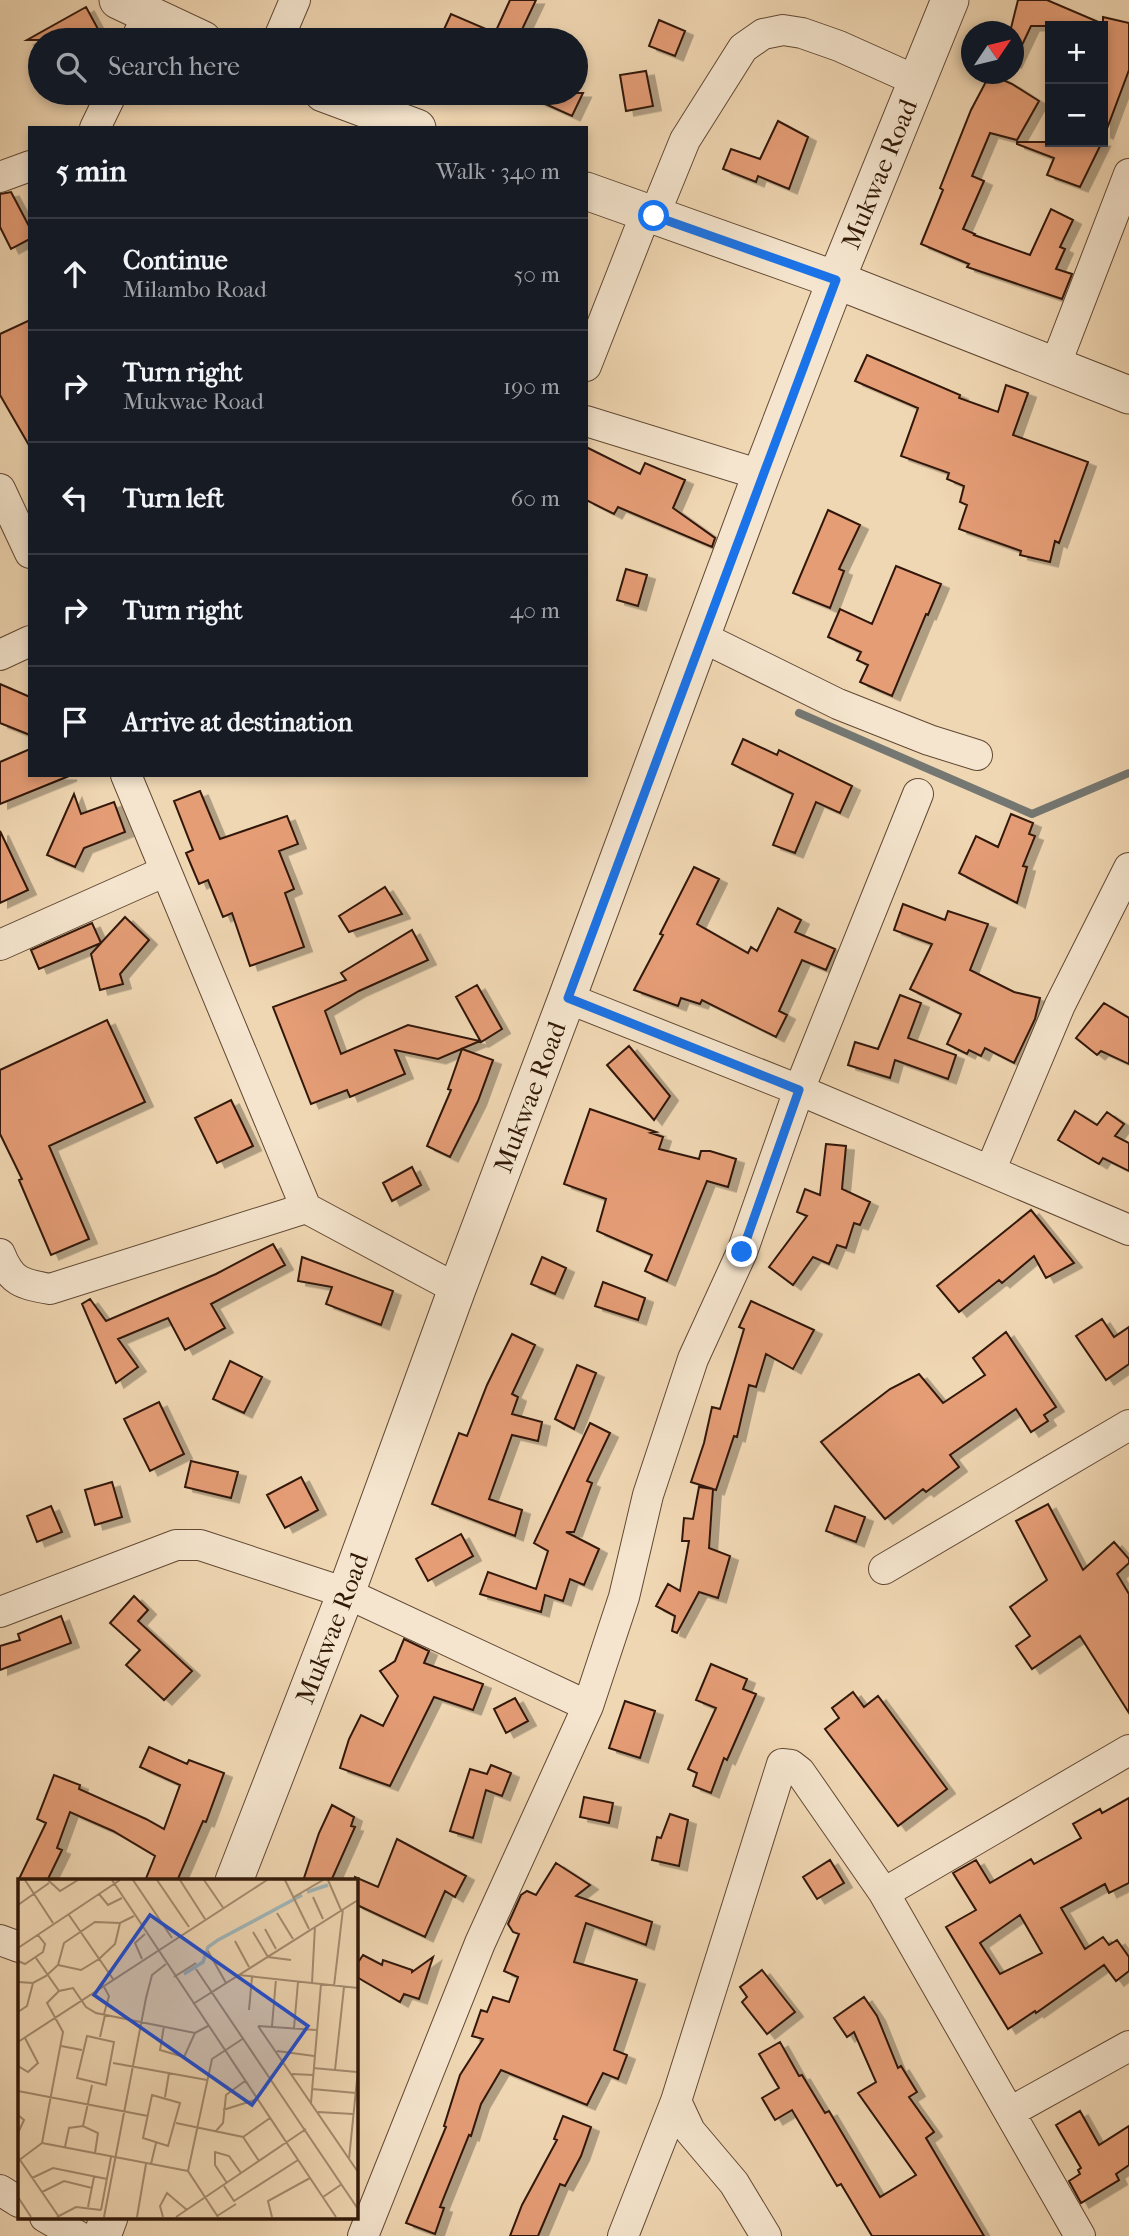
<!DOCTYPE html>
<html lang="en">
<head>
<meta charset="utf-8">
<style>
  body { margin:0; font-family:"IM FELL French Canon",serif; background:#20242c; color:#f1f3f6 }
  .controls { position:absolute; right:21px; top:21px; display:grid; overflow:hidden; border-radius:0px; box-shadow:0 4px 10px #0003 }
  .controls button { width:63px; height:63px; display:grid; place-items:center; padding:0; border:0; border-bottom:2px solid #363941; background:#171b24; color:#f1f3f6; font:35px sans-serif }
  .compass { position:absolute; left:961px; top:21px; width:63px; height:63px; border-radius:50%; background:#171b24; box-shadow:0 4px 10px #0003; rotate:55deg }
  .stop { position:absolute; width:21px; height:21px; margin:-16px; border:5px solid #1a73e8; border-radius:50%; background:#fff }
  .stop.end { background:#1a73e8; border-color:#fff; box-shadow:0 2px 7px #0008 }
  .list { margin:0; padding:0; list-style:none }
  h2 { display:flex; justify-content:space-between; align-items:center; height:91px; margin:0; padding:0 28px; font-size:30px }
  h2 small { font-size:23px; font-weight:400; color:#9ea1a6 }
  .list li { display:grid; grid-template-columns:46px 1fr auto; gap:21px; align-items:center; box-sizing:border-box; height:112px; padding:0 28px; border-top:2px solid #363941 }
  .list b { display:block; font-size:26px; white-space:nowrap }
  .list p { margin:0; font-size:23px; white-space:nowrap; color:#9ea1a6 }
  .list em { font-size:23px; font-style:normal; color:#9ea1a6 }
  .icon { flex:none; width:38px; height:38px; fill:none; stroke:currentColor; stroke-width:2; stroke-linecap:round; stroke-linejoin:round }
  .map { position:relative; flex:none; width:1129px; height:2236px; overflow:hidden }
  .search { position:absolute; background:#171b24; box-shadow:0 4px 10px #0003; left:28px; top:28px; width:560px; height:77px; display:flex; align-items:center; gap:18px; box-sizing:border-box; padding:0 24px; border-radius:38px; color:#9ea1a6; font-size:26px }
  .panel { position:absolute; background:#171b24; box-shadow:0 4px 10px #0003; left:28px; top:126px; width:560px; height:651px; border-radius:0px }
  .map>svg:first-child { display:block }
</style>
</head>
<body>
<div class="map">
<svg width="1129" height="2236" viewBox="0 0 1129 2236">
  <defs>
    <filter id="shadow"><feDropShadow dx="8" dy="4.5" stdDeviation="0" flood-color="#0004"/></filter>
  </defs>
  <rect width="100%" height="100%" fill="#f0d7b3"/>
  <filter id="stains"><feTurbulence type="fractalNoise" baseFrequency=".00286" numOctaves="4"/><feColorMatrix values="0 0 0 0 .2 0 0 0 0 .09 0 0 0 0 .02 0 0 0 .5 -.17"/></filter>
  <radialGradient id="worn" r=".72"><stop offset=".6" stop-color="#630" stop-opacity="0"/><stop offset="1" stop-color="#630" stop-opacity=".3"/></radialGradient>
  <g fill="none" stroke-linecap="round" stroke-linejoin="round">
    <path stroke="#747772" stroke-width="8" d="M799,713L1032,814L1129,773"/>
  </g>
  <path fill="#e59d76" stroke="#311908" stroke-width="2" fill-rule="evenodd" filter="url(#shadow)" d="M510,0H536L517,40H452L441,36L451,14L495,33Z
    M1018,0H1047L1103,24V17L1129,23V70L1105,134L1103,133V26H1031L1013,64V32H1010Z
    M86,7L98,29L77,40H27Z
    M659,20L685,31L675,56L649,46Z
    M646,71L653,106L626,111L620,75Z
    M990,74L1012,84L1039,101L1017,140L990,133L972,176L984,181L963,229L975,234L974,235L1030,255L1051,209L1073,220L1060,247L1065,249L1056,269L1072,274L1062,299L967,267L969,264L921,244L943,190L940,188L971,110Z
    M521,93H583L572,116Z
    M778,121L808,137L789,189L758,176L756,182L723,169L731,149L760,159Z
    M1017,142H1102L1080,187L1047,175L1054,158L1017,144Z
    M11,192L30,228V239L11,249L0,227V194Z
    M30,320V447L0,395V334Z
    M867,355L960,395L959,398L998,412L1006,385L1028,393L1013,435L1088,462L1059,543L1055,541L1050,562L1020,555L1021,551L959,529L967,505L960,502L964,486L947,479L949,473L901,456L918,408L855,381Z
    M586,447L640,474L645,463L685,480L673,508L715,538L712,547L618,507L614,514L586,500Z
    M828,510L860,525L839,569L844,571L830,608L793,593Z
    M896,566L941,584L928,615L926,614L892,696L860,682L868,665L857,660L861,652L828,637L840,609L872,624Z
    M626,569L647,575L638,606L617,600Z
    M0,684L30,697V735L0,723Z
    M743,739L777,755L779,750L852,786L840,813L816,802L795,853L773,845L793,794L732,764Z
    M30,749V775L69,776L0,804V762Z
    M200,791L220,839L287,816L298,844L279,851L294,889L285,893L304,947L250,966L232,913L223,917L208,880L199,884L186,853L193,850L174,801Z
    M74,794L81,814L114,802L125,832L84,848L75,867L47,855Z
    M1011,814L1033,823L1029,834L1035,836L1023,866L1027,867L1017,903L959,873L976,836L998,847Z
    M0,831L28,890L0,903Z
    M694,867L719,879L697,924L748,953L751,947L757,951L778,908L801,920L795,932L835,949L826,970L802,960L779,1011L787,1015L776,1037L702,1000L700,1004L681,998L678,1006L634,990L663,935L660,934Z
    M385,887L402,914L349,932L339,916Z
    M903,904L945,920L948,911L988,924L970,970L1014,992L1040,998L1035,1019L1014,1063L985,1048L981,1056L969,1050L967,1054L947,1044L961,1014L910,989L932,944L894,930Z
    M125,917L149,940L120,974L123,984L100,990L91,954L101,943L39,969L31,950L92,923L101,943Z
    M412,930L428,960L359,991L325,1011L341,1054L408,1025L480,1041L438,1059L395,1050L405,1074L350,1097L347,1090L311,1104L273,1007L346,980L341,973Z
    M477,985L502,1029L481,1042L456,997Z
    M900,995L921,1003L908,1038L956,1055L948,1079L895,1060L890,1078L848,1065L855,1042L878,1049Z
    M1104,1003L1129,1018V1064L1101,1051L1097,1055L1076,1038Z
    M107,1020L145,1102L49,1146L89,1239L51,1255L19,1180L22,1179L0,1134V1070Z
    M629,1046L670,1096L654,1120L607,1065Z
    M462,1049L493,1060L478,1101L450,1157L427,1146L451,1090L448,1089Z
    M231,1100L253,1146L217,1163L195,1118Z
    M590,1109L656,1132L651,1133L663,1137L659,1149L699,1159L701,1151H710L736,1159L728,1187L707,1181L667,1281L645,1271L652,1255L597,1231L606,1199L564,1184Z
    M1075,1111L1097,1125L1107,1112L1124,1124L1115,1136L1129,1143V1171L1103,1158L1099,1164L1058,1140Z
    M826,1144L846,1146L842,1189L870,1202L860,1225L854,1223L846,1248L837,1245L829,1264L813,1257L793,1285L769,1267L807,1216L797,1212L805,1189L820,1195Z
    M412,1167L421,1185L392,1201L383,1183Z
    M1031,1210L1074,1263L1046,1278L1034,1256L1002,1283L999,1280L959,1312L937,1286Z
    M273,1244L285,1265L211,1304L225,1328L185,1350L168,1318L118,1339L138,1367L116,1383L82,1304L90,1299L106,1321L216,1274Z
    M302,1257L393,1291L381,1325L326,1304L332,1287L298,1281Z
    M542,1257L566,1268L555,1294L531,1284Z
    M603,1282L645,1298L638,1320L595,1306Z
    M751,1301L814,1330L793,1369L766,1354L756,1387L749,1385L737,1437L734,1436L716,1490L713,1489L709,1548L730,1556L718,1598L699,1592L677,1633L672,1631L675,1616L656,1606L668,1584L680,1591L689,1541H682L684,1518L693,1519L699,1487L713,1489L691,1482L704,1443L712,1407L720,1409L744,1329L739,1327Z
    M1102,1319L1114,1337L1129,1327V1364L1106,1380L1076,1336Z
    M1006,1332L1056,1407L1044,1415L1048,1421L1031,1432L1016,1409L950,1455L959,1467L926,1492L923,1489L885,1519L821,1442L890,1389L919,1374L943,1403L985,1375L973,1358Z
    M512,1334L535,1345L512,1394L518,1397L512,1414L542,1422L538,1441L512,1435L489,1499L522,1510L515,1536L432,1504L459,1433L467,1436L487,1385Z
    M230,1361L262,1377L244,1413L213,1399Z
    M577,1365L596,1373L574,1429L555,1419Z
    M159,1402L184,1454L150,1471L124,1419Z
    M590,1423L610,1433L587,1481L592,1483L574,1532H566L599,1549L584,1585L570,1579L563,1601L545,1595L541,1612L480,1594L488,1572L536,1589L548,1551L534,1543Z
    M191,1461L238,1472L231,1498L185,1487Z
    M301,1477L318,1510L285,1528L267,1495Z
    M112,1482L122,1517L95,1525L85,1490Z
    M1048,1504L1083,1570L1114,1542L1129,1559V1563L1117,1574L1129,1594V1713L1080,1636L1032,1669L1016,1646L1030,1636L1010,1607L1047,1580L1016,1521Z
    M51,1506L62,1532L37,1542L27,1516Z
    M835,1506L865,1517L856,1542L826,1531Z
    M461,1534L473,1556L428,1581L416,1559Z
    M134,1596L148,1610L138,1621L192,1671L164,1700L126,1665L140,1650L110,1623Z
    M61,1616L71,1643L0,1670V1646L20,1640L18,1634Z
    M404,1639L429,1651L424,1663L483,1684L473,1710L434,1697L390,1786L340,1768L349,1739L361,1715L383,1726L398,1696L380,1671L395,1661Z
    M711,1664L747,1679L743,1689L756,1694L727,1760L724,1758L711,1793L693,1786L697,1773L688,1769L716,1708L696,1700Z
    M853,1692L864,1707L878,1696L947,1789L898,1826L825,1729L839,1718L832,1708Z
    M515,1698L528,1721L506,1733L494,1709Z
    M625,1701L655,1711L640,1758L609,1748Z
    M149,1747L187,1764L189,1760L224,1773L206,1822L203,1821L177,1881H145L155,1856L113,1831L70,1812L57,1848L62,1850L47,1881H18L46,1823L37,1819L54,1775L80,1785L79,1789L146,1819L164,1829L180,1785L140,1767Z
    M491,1765L511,1773L502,1796L486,1790L473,1838L450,1831L470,1769L487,1774Z
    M584,1797L613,1803L609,1823L580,1817Z
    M1129,1798V1883L1109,1893L1105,1884L1061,1908L1085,1949L1103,1937L1109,1945L1117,1940L1129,1957V1971L1116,1981L1104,1965L1036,2013L1035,2011L1008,2029L946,1927L976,1910L953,1873L976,1860L990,1883L1031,1859L1034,1864L1081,1838L1073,1824L1100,1809L1102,1813ZM1020,1915L1042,1953L1000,1974L980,1943Z
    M332,1805L354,1817L351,1826L355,1827L331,1881H303L319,1833Z
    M670,1814L688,1820L679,1866L652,1860L657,1837L661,1838Z
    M397,1839L466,1876L455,1897L445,1891L425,1937L355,1904V1877L378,1887Z
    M830,1860L844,1883L817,1899L803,1877Z
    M556,1863L590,1885L576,1896L652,1922L646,1945L586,1923L574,1962L637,1980L614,2050L627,2055L618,2079L603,2073L587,2105L501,2070L481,2104L471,2136L469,2135L440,2207L444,2208L435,2234L406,2223L446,2127L444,2126L460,2075L483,2039L472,2036L481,2010L487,2012L493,1997L509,2002L518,1977L504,1971L519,1934L513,1932L508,1924L521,1895L527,1891L536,1895Z
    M363,1955L382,1965L383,1960L412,1970V1972L433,1957L419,1999L404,1994L400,2002L355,1976V1967Z
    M762,1970L795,2012L767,2034L742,2002L747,1997L740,1987Z
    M864,1997L877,2016L898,2068L901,2066L917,2092L909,2097L934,2132L926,2138L984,2236H872L841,2184L837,2186L792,2110L775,2120L762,2098L779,2088L759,2054L780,2042L799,2076L802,2075L825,2113L829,2111L880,2197L916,2175L858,2093L876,2082L854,2032L847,2037L834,2018Z
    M1080,2111L1099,2145L1129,2126V2165L1116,2174L1119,2180L1081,2203L1069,2181L1080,2174L1078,2170L1081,2168L1056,2125Z
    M563,2116L591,2127L581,2156L565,2186L560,2184L538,2236H510L522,2205L557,2140L554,2139Z"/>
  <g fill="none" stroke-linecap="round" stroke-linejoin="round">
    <defs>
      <path id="minor" d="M136,40L148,13
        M278,40L295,0
        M95,128L112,93
        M0,177L30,166
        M654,216L685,140L743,48L763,34L783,30L802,33L839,46L917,81
        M586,366L646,213
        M1055,366L1129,174
        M586,421L761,475
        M0,489L30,553
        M702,637L838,704L929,740L977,755
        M0,655L30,641
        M126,775L306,1208L457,1289
        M0,945L166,871
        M567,998L799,1090L1129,1230
        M990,1171L1060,1005L1129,868
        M0,1254C11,1282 22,1284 50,1289L306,1208
        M884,1569L1129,1425
        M0,1612L176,1545H200L346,1593L588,1706
        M884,1893L1129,1750
        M0,1940L19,1947
        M676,2101L690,2131L734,2183L766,2236
        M1010,2112L1129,2046
        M0,2190L19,2202
        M45,2217L78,2236
        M363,2236L480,1943L588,1706L624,1597L648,1495L693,1359L742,1252L799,1090L918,794
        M623,2236L676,2101L782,1764L791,1765L800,1772L884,1893L1080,2236"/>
      <g id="tertiary">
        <path d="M118,0L203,40"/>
        <path d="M323,93L417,128"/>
        <path d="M586,191L836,280L1129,395"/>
        <path id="s1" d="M234,1881L346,1593L457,1289L567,998L761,475L836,280L950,0"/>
        <path d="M102,2236L109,2217"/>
      </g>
    </defs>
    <use href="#minor" stroke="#614833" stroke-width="32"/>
    <use href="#tertiary" stroke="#614833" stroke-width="39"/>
    <use href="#minor" stroke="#f5e5ce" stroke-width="30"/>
    <use href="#tertiary" stroke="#f5e5ce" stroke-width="37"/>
  </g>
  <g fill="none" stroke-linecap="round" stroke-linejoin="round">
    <path stroke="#1a73e8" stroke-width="9" d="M654,216L836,280L568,998L799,1090L742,1252"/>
  </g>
  <g text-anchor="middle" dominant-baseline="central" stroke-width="5" stroke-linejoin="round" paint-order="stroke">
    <g font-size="26" fill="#311908" stroke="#f5e5ce">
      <text stroke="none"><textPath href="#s1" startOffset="1825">Mukwae Road</textPath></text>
      <text stroke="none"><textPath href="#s1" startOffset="838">Mukwae Road</textPath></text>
      <text stroke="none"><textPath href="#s1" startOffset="271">Mukwae Road</textPath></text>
    </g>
  </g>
  <g transform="translate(18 1879)">
    <rect width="340" height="340" fill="#f0d7b3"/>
    <path fill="none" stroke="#a0b6b9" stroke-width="3.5" d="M289,13L310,6M166,95L185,83L190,68L200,61L284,16"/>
    <path fill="none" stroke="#a48b6f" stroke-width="2" d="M7,1L35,44M30,1L42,12L60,1M94,1L318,338M115,1L154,59M139,1L171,48M162,1L187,40M186,1L206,30M267,1L291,50M310,1L323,31M81,15L90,26L104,19M276,18L305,1M295,18L305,40M0,26L31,4M259,34L275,60M51,36L95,100M247,50L258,70M235,53L250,78L273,81M217,62L231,88M0,69L102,1M190,72L208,104M18,79L41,112M124,80L117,64L127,55M0,82L7,85L25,73L27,65L20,56M40,86L63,91L81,80L97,65L102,44M178,90L340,330M221,96L340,109M156,98L178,84M0,103L15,104L28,97L40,86L46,64L77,43L102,44L116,37M294,104L297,47M85,106L91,117L86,135M316,107L325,30M175,125L340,21M231,131L234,98M0,133L9,127L15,104M146,147L142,171L166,178L177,154M240,147L340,293M240,147L298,151M254,147L258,100M276,149L280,103M69,157L96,163L88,206L59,199ZM82,158L87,136M0,163L249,1M43,167L64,171M259,172L296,177M95,184L189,201M0,187L10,193L20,184L7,159M295,189L339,193M317,191L326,108M274,195L295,196M294,210L338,214M0,212L130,237M134,216L162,224L150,267L125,259ZM147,218L151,194M293,224L303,105M205,231L240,220M300,233L335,235M0,236L6,241L0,254M158,244L225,258L241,282M65,247L74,206M198,252L205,244L208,216L227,202M225,258L252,239M24,264L170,292M47,268L51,249L65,247L80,254L77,274M0,278L41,338M331,280L340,191M0,282L24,264L45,153L29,124L41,112L55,109L68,128L78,134L177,154L190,147M133,285L138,264M14,299L35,289L89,300M209,304L197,286V273L211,277L223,294M206,307L216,322L280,281M24,313L46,302L74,309M0,318L13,338M305,318L324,305M70,328L76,298M83,331L93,278M199,337L218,325M39,338L58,328L83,331M86,338L128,119L134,96L148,85M119,338L128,285M145,338L142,327L149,314L169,331M158,338L288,250M200,338L170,292L194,180L226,159M254,338L250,322L292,299"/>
    <path fill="#1d4ed8" fill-opacity="0.15" stroke="#1d4ed8" stroke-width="3.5" d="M132,36L290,147L234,226L76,116Z"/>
    <rect width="340" height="340" fill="none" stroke="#311908" stroke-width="3.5"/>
  </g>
  <rect width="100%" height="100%" filter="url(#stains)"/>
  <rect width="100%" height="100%" fill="url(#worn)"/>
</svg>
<div class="controls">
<button>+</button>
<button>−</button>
</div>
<svg class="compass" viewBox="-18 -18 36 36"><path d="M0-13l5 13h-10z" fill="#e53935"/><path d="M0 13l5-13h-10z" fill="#9ea1a6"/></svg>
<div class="stop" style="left:654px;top:216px"></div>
<div class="stop end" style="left:742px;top:1252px"></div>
<div class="search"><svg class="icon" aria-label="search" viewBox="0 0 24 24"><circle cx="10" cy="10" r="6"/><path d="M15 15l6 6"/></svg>Search here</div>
<section class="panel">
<h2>5 min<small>Walk · 340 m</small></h2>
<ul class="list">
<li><svg class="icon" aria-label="ahead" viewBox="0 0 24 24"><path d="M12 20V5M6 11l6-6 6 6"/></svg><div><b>Continue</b><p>Milambo Road</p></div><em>50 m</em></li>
<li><svg class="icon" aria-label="right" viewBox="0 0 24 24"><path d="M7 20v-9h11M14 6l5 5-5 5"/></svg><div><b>Turn right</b><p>Mukwae Road</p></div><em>190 m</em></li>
<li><svg class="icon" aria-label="left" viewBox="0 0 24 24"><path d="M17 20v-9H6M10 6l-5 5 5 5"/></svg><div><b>Turn left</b></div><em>60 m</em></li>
<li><svg class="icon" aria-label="right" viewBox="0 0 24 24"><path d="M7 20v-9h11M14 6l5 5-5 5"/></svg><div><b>Turn right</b></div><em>40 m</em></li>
<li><svg class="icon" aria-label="arrive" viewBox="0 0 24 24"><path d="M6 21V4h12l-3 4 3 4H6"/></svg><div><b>Arrive at destination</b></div></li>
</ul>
</section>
</div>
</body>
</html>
